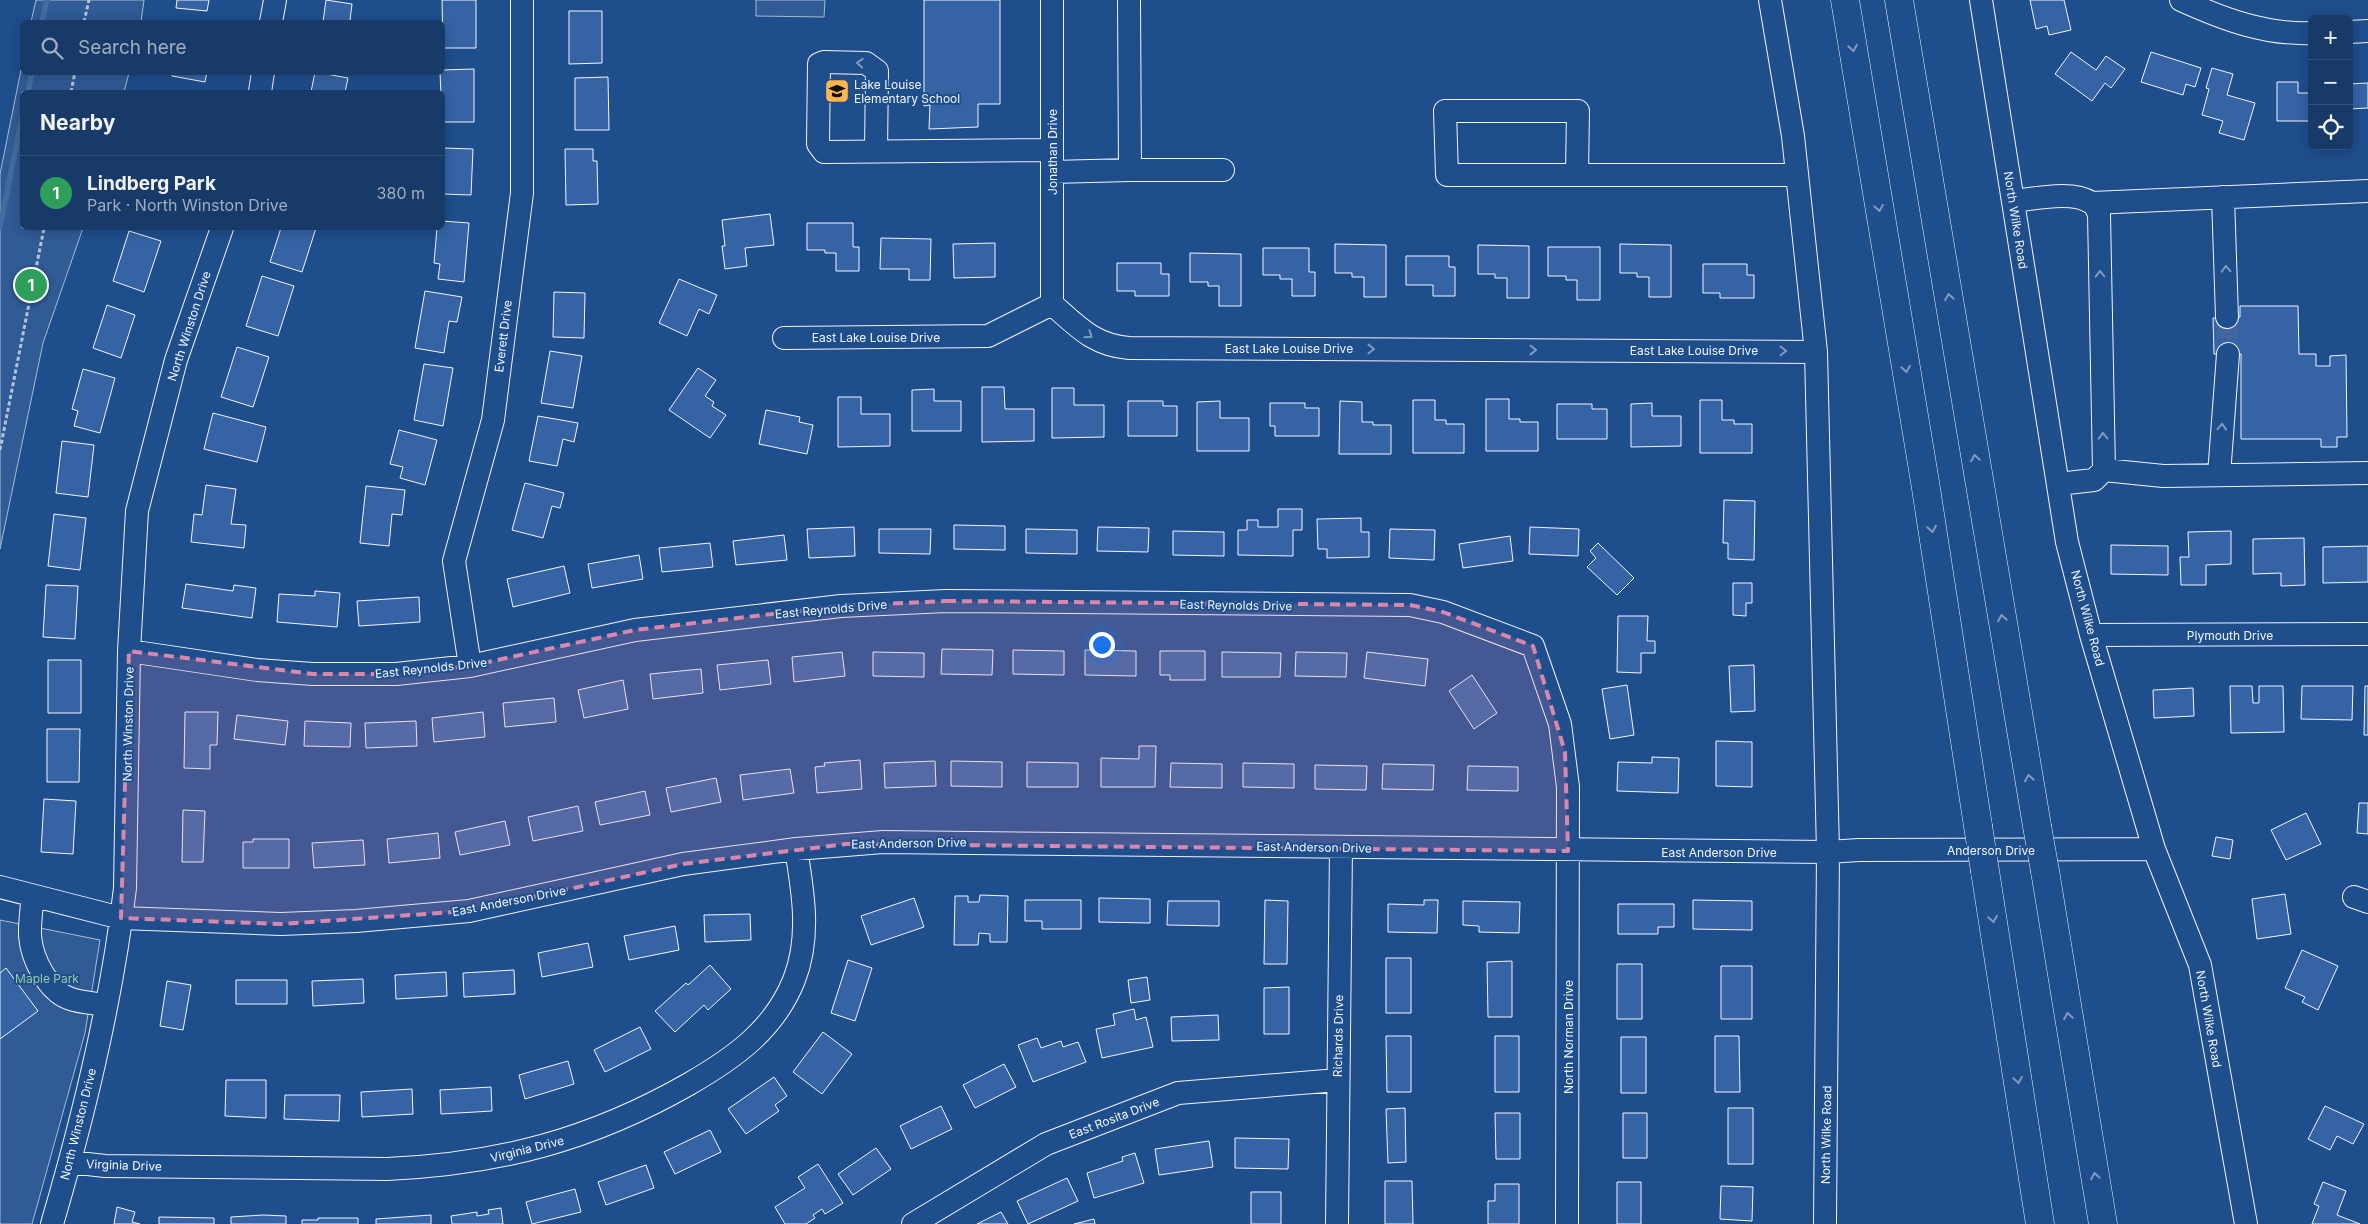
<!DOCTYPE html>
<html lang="en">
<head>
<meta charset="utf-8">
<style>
  body { margin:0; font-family:Inter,sans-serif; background:#244571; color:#f1f3f6 }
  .controls { position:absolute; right:15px; top:15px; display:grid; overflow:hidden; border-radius:8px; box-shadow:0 2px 12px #0003 }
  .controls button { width:45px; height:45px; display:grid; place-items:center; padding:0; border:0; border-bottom:1px solid #36547d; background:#173a69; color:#f1f3f6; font:25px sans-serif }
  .you { position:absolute; left:1101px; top:644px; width:18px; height:18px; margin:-12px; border:4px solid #fff; border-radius:50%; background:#1a73e8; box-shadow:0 0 0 8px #1a73e833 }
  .badge { display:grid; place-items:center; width:32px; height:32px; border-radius:50%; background:#ffb74d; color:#fff; font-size:16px; font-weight:700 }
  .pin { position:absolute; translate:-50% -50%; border:2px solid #fff; box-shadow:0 1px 5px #0006 }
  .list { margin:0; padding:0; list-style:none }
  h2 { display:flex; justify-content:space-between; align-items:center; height:65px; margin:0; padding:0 20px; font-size:21px }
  h2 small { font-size:16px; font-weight:400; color:#9eadc0 }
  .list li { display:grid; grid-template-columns:32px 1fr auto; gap:15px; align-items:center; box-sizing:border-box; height:75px; padding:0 20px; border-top:1px solid #36547d }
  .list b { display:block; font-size:19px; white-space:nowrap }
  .list p { margin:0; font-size:16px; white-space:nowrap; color:#9eadc0 }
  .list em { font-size:16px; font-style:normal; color:#9eadc0 }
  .icon { flex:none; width:28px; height:28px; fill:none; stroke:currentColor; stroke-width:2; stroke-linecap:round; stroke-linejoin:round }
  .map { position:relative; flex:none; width:2368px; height:1224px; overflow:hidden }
  .search { position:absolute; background:#173a69; box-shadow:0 2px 12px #0003; left:20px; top:20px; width:425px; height:55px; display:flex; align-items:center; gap:12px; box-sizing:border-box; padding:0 18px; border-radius:8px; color:#9eadc0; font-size:19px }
  .panel { position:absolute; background:#173a69; box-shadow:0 2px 12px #0003; left:20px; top:90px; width:425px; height:140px; border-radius:8px }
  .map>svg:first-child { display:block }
</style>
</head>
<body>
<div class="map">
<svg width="2368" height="1224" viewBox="0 0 2368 1224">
  <rect width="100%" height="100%" fill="#1f4e8c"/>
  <path fill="#305b95" stroke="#a8bbd7" d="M36,0H144L141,22H31Z
    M756,0H825L824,17L756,16Z
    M22,65V72L129,73L124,92H22V228H83L43,343L0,549V174Z
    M0,920L100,940L85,1033L32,1224H0Z"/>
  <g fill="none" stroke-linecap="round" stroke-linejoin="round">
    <path stroke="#446ba0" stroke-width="5.5" d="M42,22L47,0
      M28,92L32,72
      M0,227L22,118"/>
  </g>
  <path fill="#3563a3" stroke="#f2f6ff" d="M177,0H209L207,11L176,8Z
    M326,0L352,4L350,20L356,22H323Z
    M442,0H476V48H443Z
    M924,0H1000V104H978V127L929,129L930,105L924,106Z
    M2030,0H2064L2071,30L2049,35L2047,26L2036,29Z
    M569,11H602V63L569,64Z
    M2071,52L2096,70L2106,56L2125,69L2111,88L2105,83L2092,101L2055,74Z
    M2151,52L2201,68L2195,87L2186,84L2183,95L2141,82Z
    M2212,68L2233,74L2227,95L2255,103L2244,140L2219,133L2223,121L2202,115L2209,89L2206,88Z
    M474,69V122H442L440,72L442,70Z
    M173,72H207L205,82L172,76Z
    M315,72L348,78L345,92H311Z
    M608,77L609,130H575V78Z
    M2277,82H2298V93H2312V121H2277Z
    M2368,83V108L2349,109V84Z
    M444,148L473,149L471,195L443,194Z
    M565,149H593V161H597L598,204L566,205Z
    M770,214L774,245L745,248L747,266L725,269L722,246H725L722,220Z
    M442,221L469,223L464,282L438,279L440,264L434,263L437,228H442Z
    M807,223H853V247H859V271H836V253H825V250H807Z
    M281,228H316L302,272L270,262Z
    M129,231L161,241L144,292L113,281Z
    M881,238L931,239L930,280H909V269H880Z
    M995,243V277L954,278L953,244Z
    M1335,244L1386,245V297H1364V277H1352V273H1335Z
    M1620,244L1671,245V297H1649V277H1637V273H1620Z
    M1478,245L1529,246V298H1507V278H1495V274H1478Z
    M1548,247H1600V300H1577V280H1566V276H1548Z
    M1263,248H1309V272H1315V296H1292V279H1280V275H1263Z
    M1190,253L1241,254V306H1219V286H1208V282H1190Z
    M1406,256H1449V267H1455V296H1433V285H1406Z
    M1117,263H1161V274H1169V296H1135V291H1117Z
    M1703,264H1747V275H1754V298H1720V293H1703Z
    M262,276L294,286L278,336L246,326Z
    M679,279L717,295L709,314L699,309L687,336L659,323Z
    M425,291L462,297L457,322L449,321L444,353L415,348Z
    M554,292L585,293L584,338L553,337Z
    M107,305L135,315L121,358L93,348Z
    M2240,306H2298L2299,354H2316V366H2330V356L2346,355L2347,437H2337V447H2321V439H2241V354H2214L2213,318L2240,317Z
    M237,347L269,357L253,407L221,397Z
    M550,351L582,356L573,408L541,403Z
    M424,364L453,368L443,426L414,420Z
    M698,368L716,380L705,396L714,402L712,406L726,415L710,438L669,410Z
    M83,369L115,378L100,433L74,426L78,411L72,409Z
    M982,387H1004L1005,409H1034V441L982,442Z
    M1052,388H1074V405H1104V437L1052,438Z
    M934,389V401H961V431H912V390Z
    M838,397H861V414H890V446L838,447Z
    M1486,399H1509V419H1520V422H1538V451H1486Z
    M1413,400H1435V420H1446V424H1464V453H1413Z
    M1700,400H1722V420H1734V424H1752V453H1700Z
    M1128,401H1163V406H1177V436H1128Z
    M1220,401V418H1249V451H1197V402Z
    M1340,401L1362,402V422H1373V425H1391V454H1339Z
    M1270,403H1305V408H1319V436H1275V426H1270Z
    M1652,403V416H1681V446L1631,447V404Z
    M1557,404H1592V409H1607V439H1557Z
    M766,410L800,417L799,422L813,425L807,454L759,444Z
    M213,413L266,427L257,462L204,449Z
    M538,416L578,423L574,442L563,439L557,466L529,461Z
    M399,430L437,440L425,485L400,478L403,467L390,464Z
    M62,441L94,445L88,497L56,493Z
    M525,483L564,493L560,508L552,506L543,538L512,530Z
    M206,485L236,489L231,524L246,525L244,548L191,542L194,514L202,515Z
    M366,486L405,490L402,515L392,514L389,546L360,543Z
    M1724,500L1755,501L1754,560L1728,559V543H1723Z
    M1278,509H1302V530H1293V556L1238,555V530H1247V520H1258V527H1278Z
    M54,514L86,518L80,570L48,566Z
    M1361,518V532H1369V557L1327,558V549H1318L1317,519Z
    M954,525L1005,526V550L954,549Z
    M854,527L855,556L809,558L807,529Z
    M1098,527L1149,528L1148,552L1097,551Z
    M1530,527L1579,529L1578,556L1529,554Z
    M879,529H931L930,554L879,553Z
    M1026,529L1077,530V554L1026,553Z
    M1390,529L1435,530L1434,560L1389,558Z
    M1173,531L1224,532V556L1173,555Z
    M2231,531V564L2206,565V585H2181L2180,557H2189L2188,532Z
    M784,535L787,560L736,565L733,541Z
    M1510,536L1513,561L1463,568L1459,544Z
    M2304,538L2305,585L2281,586V573L2253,574V539Z
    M710,543L713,567L662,572L659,548Z
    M1598,543L1634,578L1617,595L1587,567L1596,558L1590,551Z
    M2111,545L2168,546V575L2111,574Z
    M2368,546V582L2323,583V547Z
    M639,555L643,579L592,588L588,564Z
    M564,566L570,593L513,607L507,579Z
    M1733,583H1752V603H1746V616L1733,615Z
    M186,584L233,591L234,585L256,588L252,618L182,608Z
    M46,585L78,586L75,639L43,637Z
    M315,591L340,593L337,627L277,622L279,594L315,596Z
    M419,597L420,622L359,626L357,601Z
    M1618,616H1648L1647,641H1655V653H1641V673L1617,672Z
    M942,649L993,650L992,675L941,674Z
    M1013,650L1064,651V675L1013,674Z
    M1085,650L1136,651V676L1085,675Z
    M1160,651H1205V680H1170V675H1160Z
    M842,652L845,676L794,682L792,657Z
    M873,652L924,653V677L873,676Z
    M1222,652L1281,653L1280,677H1222Z
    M1296,652L1347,653L1346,677L1295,676Z
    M1367,652L1428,659L1425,686L1364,678Z
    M48,660H81V713H48Z
    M768,660L771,684L720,690L717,665Z
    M1754,665L1755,711L1731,712L1729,666Z
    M701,669L703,693L653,699L650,674Z
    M1472,675L1497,713L1474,729L1449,691Z
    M623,680L628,709L584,718L578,690Z
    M1627,685L1634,735L1610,739L1602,689Z
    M2230,686H2252L2253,703H2259V686H2283L2284,732L2231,733Z
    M2302,686H2353L2352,720L2301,719Z
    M2365,686H2368V735H2364Z
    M2193,688L2194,716L2154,718L2153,690Z
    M554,698L556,722L505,727L503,703Z
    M185,712H218L217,745H210V769L184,768Z
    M483,712L485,737L434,742L432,718Z
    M237,715L288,721L285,745L234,739Z
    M305,721L351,723L350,747L304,746Z
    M416,721L417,746L366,748L365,723Z
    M47,729H80L79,782H47Z
    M1716,741L1752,742V787L1716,786Z
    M1139,746H1156L1155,787H1101V758L1139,759Z
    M1652,757L1679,758L1678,793L1617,791L1618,762L1652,763Z
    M860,760L862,789L817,793L815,767L825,766L824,763Z
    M935,761L936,786L885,788L884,763Z
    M951,761L1002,762V787L951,786Z
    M1027,762L1078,763V787H1027Z
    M1171,763L1222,764V788L1170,787Z
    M1243,763L1294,764V788L1243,787Z
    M1383,764L1434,765L1433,790L1382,789Z
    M1315,765L1367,766L1366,790L1315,789Z
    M1468,766L1518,767V791L1467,790Z
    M790,769L794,793L743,800L740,775Z
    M716,778L721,802L671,812L666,788Z
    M645,791L650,815L600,825L595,802Z
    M44,799L76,801L73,854L41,852Z
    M2359,803H2368V834L2357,833Z
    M578,806L583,831L533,841L528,817Z
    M183,810L205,811L203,862H182Z
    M2306,813L2321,844L2286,860L2271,830Z
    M505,821L510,845L460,855L455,832Z
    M438,833L440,858L389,863L387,839Z
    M2216,837L2233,840L2230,859L2212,856Z
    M253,839H289V868H243V842H253Z
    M363,840L365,865L314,868L312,843Z
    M2285,894L2291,934L2257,939L2252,899Z
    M980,895L1008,896L1007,942H990V934L979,933L978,945H954L955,896H968V902H979Z
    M914,898L924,927L871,945L861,916Z
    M1099,898L1150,899V923L1099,922Z
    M1025,900H1081V929H1042V921H1025Z
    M1265,900L1288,901L1287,964H1264Z
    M1424,900H1438L1437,933L1388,932V904L1424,905Z
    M1693,900L1752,901V930L1693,929Z
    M1168,901H1219V926L1167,925Z
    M1463,901L1520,902L1519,933L1479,932V926L1463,925Z
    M1618,904H1674V927H1658V934H1618Z
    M750,914L751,940L705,942L704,915Z
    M675,926L679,950L629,960L624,936Z
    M588,943L593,967L542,977L538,953Z
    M2302,950L2338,966L2318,1010L2302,1002L2305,997L2285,988Z
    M1386,958H1411V1013H1386Z
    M848,960L872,968L855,1021L831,1013Z
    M1512,961V1017H1488L1487,962Z
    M1617,964H1642V1019H1617Z
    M710,965L731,989L708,1010L704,1005L675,1032L655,1011L686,983L688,985Z
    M1721,966H1752V1019H1721Z
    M6,968L38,1011L0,1039V973Z
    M514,970L515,994L464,997L463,973Z
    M446,972L447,996L396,999L395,975Z
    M1147,977L1150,1000L1131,1003L1128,980Z
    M363,979L364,1003L313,1006L312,981Z
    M236,980H287V1004H236Z
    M167,981L191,985L183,1030L160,1026Z
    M1289,987V1034H1264V988Z
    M1134,1009L1136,1020L1146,1017L1153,1047L1102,1058L1096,1029L1115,1025L1113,1014Z
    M1218,1015L1219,1040L1172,1041L1171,1017Z
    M640,1027L651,1049L605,1072L594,1050Z
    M823,1032L852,1054L822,1094L793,1072Z
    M1386,1036H1411V1092H1387Z
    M1495,1036H1519V1092H1495Z
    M1715,1036H1739L1740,1092H1715Z
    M1621,1037H1646V1093H1621Z
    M1037,1038L1041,1048L1061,1041L1063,1047L1078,1042L1086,1062L1033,1082L1018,1045Z
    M568,1061L574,1084L525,1099L519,1075Z
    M1004,1064L1016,1087L975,1108L963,1085Z
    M774,1077L787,1096L775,1105L779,1111L746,1134L728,1109Z
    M226,1080H266V1118L225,1116Z
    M491,1087L492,1111L441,1114L440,1090Z
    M412,1089L413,1114L362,1117L361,1092Z
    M285,1095H340L339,1121L284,1119Z
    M941,1106L952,1129L911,1149L900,1126Z
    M2325,1106L2364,1124L2353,1144L2337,1136L2330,1150L2308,1139Z
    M1405,1108L1406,1162L1388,1163L1386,1109Z
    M1728,1108H1753V1164H1728Z
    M1495,1113H1520V1159H1496Z
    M1623,1113H1647V1158H1623Z
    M710,1130L721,1152L675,1174L664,1152Z
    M1235,1138L1289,1139L1288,1169L1235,1168Z
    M1209,1141L1213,1167L1159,1175L1155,1149Z
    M876,1148L891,1169L853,1195L838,1174Z
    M1135,1153L1144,1183L1094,1198L1087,1173L1123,1161L1122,1157Z
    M818,1164L843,1203L825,1214L822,1209L813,1215L815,1218L806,1224H785L775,1207L805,1188L798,1177Z
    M646,1165L654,1188L606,1205L598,1182Z
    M1067,1178L1078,1201L1028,1224L1017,1201Z
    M1385,1181H1412L1413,1224H1385Z
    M1617,1182H1641V1224H1617Z
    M2323,1182L2346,1191L2337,1215L2360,1224H2312L2319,1206L2314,1204Z
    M1495,1184H1519V1224H1488V1201H1495Z
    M1721,1186L1753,1187L1752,1221L1720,1219Z
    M575,1189L581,1212L532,1224L526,1202Z
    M1251,1192H1281V1224H1251Z
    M117,1207L135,1212L132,1222L140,1224H114Z
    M501,1208L503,1224H452L451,1216L477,1212V1216L489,1214L488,1210Z
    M1001,1212L1008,1224H977Z
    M263,1215L286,1216V1224H231V1217Z
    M431,1215V1224H376V1219Z
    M159,1217L214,1218V1224H159Z
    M318,1218H358V1224H302V1220H318Z
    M1094,1219L1095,1224H1074Z"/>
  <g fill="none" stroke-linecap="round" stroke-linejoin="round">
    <path stroke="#3f679d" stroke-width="22" stroke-dasharray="22 11" stroke-linecap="butt" d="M2227,317L2228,354"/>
    <defs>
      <path id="minor" d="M1052,0V304
        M1770,0L1793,136L1816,352L1828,852L1825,1224
        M1981,0L2067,542L2091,635L2154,849L2200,965L2246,1224
        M2181,0C2223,19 2265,35 2312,33
        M271,22L275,0
        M2349,32L2368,31
        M260,92L263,72
        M876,151L877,71L866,63L824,62L819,64L818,144L824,152L1052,150
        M1130,170H1223
        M1052,172L1130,170L1129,0
        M1577,174L1578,111H1445L1447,175C1563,174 1680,175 1797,175
        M2223,197L2227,317
        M2013,201C2034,199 2072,190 2090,202C2095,204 2097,210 2099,214L2104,470L2094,480L2058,484
        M2092,203L2368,191
        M1052,304C1077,326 1093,345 1129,348L1816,352
        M784,338L988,336L1052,304
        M2104,470L2163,476L2368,473
        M2219,475L2228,354
        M2091,635L2368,634
        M129,651L257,670L313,674H396L470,666L635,630L841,606L946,601L1410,605L1443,612L1533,646L1560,724L1568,787L1567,1224
        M470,666L454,561L493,420L522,193V0
        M0,887L121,918L281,924L356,921L469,911L683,864L796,849L883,842L1828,852L1859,850L2154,849
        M33,896C29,928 26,946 43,974C49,984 58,994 68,998C81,1003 94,1003 106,1005
        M2354,897L2368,902
        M70,1162L105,1166L387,1169C499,1164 591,1140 689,1084C734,1058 774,1030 794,980C811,937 803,892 796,849
        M52,1224C84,1115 112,1002 125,888L129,651L137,511L176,360L222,228
        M913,1224L1046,1144L1178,1093L1338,1080
        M1337,1224L1341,847"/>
      <path id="highway" d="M1845,0L1925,482L1978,826
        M1899,0L2037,826
        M1985,871L2040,1224
        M2045,871L2103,1224"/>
    </defs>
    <use href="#minor" stroke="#f2f6ff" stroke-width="24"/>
    <use href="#highway" stroke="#f2f6ff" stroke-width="29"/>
    <path stroke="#b3c4dc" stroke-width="3" stroke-dasharray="4 2.5" stroke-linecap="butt" d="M84,22L89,0
      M71,92L75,72
      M0,450L44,228"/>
    <use href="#minor" stroke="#1f4e8c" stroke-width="22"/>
    <use href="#highway" stroke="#1f4e8c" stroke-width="28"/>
    <defs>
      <path id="highway-bridge" d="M1978,826L1985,871
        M2037,826L2045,871"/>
    </defs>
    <use href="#highway-bridge" stroke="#f2f6ff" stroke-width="29" stroke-linecap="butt"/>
    <use href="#highway-bridge" stroke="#1f4e8c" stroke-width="28"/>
  </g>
  <defs><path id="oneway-chevron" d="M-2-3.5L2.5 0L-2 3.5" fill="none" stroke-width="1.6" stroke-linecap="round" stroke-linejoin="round" transform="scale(1.25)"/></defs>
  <g stroke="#7e9ac0">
    <use href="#oneway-chevron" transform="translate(1853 48) rotate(81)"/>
    <use href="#oneway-chevron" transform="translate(860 63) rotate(-176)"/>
    <use href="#oneway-chevron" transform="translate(1879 208) rotate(81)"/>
    <use href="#oneway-chevron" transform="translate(2226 269) rotate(-92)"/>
    <use href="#oneway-chevron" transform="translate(2100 274) rotate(-91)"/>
    <use href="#oneway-chevron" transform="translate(1949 297) rotate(-99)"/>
    <use href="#oneway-chevron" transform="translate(1089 335) rotate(34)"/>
    <use href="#oneway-chevron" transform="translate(1371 349)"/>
    <use href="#oneway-chevron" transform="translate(1533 350)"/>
    <use href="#oneway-chevron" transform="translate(1783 351) rotate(1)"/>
    <use href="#oneway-chevron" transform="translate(1906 369) rotate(81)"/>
    <use href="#oneway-chevron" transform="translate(2222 427) rotate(-86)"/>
    <use href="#oneway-chevron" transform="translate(2103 436) rotate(-91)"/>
    <use href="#oneway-chevron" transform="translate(1975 458) rotate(-99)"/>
    <use href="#oneway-chevron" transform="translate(1932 529) rotate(81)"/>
    <use href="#oneway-chevron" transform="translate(2002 618) rotate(-99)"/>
    <use href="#oneway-chevron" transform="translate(2029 778) rotate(-99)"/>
    <use href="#oneway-chevron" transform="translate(1993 919) rotate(81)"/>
    <use href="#oneway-chevron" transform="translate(2068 1016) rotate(-99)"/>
    <use href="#oneway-chevron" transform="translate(2018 1080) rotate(81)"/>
    <use href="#oneway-chevron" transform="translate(2095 1176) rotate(-99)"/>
  </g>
  <path fill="#da87ad" fill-opacity="0.2" stroke="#da87ad" stroke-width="4" stroke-dasharray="10 6" stroke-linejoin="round" d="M946,601L1410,605L1443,612L1533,646L1565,752L1568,851L846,844L683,864L469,911L281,924L121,918L129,651L313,674H396L470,666L635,630L841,606Z"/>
  <defs>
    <symbol id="school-square" viewBox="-11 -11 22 22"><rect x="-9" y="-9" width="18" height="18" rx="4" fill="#ffb74d" stroke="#1f4e8c"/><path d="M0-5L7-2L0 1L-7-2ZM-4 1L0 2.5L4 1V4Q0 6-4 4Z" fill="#111"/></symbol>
  </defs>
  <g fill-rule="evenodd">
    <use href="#school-square" x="823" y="77" width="28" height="28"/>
  </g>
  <g text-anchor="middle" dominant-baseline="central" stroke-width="4" stroke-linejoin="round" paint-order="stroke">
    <g font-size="12" fill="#f2f6ff" stroke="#1f4e8c" text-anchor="start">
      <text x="854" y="84">Lake Louise<tspan x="854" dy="14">Elementary School</tspan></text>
    </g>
    <g font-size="12" fill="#f2f6ff" stroke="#1f4e8c">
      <text transform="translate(1052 152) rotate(-90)">Jonathan Drive</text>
      <text transform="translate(2016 220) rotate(81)">North Wilke Road</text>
      <text transform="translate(189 326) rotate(-72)">North Winston Drive</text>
      <text transform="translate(503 336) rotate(-83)">Everett Drive</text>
      <text x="876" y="337">East Lake Louise Drive</text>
      <text x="1289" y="348">East Lake Louise Drive</text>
      <text x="1694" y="350">East Lake Louise Drive</text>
      <text transform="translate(1236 605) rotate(1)">East Reynolds Drive</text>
      <text transform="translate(831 609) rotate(-5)">East Reynolds Drive</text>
      <text transform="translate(2088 618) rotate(75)">North Wilke Road</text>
      <text x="2230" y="635">Plymouth Drive</text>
      <text transform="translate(431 668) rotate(-6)">East Reynolds Drive</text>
      <text transform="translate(128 724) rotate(-89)">North Winston Drive</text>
      <text transform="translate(909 843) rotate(-1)">East Anderson Drive</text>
      <text transform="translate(1314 847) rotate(1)">East Anderson Drive</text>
      <text x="1991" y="850">Anderson Drive</text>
      <text x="1719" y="852">East Anderson Drive</text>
      <text transform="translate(509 901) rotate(-11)">East Anderson Drive</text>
      <text transform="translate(2209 1019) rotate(80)">North Wilke Road</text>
      <text transform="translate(1338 1036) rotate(-89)">Richards Drive</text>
      <text transform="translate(1568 1037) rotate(-90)">North Norman Drive</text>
      <text transform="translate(1114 1118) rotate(-21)">East Rosita Drive</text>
      <text transform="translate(78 1124) rotate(-76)">North Winston Drive</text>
      <text transform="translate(1826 1135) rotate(-89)">North Wilke Road</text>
      <text transform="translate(527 1149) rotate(-14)">Virginia Drive</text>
      <text transform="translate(124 1165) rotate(2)">Virginia Drive</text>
    </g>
    <g font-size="12" fill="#97c8a6" stroke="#1f4e8c">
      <text x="47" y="978">Maple Park</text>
    </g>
  </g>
</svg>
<div class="controls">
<button>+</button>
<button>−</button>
<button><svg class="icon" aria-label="locate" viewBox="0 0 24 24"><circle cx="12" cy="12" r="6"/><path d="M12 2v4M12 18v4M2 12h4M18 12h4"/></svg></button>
</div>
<div class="you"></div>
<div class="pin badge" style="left:31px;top:285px;background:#2e9e5b">1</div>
<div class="search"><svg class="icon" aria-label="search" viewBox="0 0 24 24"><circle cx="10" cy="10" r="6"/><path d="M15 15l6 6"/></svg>Search here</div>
<section class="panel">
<h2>Nearby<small></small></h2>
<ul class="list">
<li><span class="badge" style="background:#2e9e5b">1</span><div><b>Lindberg Park</b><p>Park · North Winston Drive</p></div><em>380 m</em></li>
</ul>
</section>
</div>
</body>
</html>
